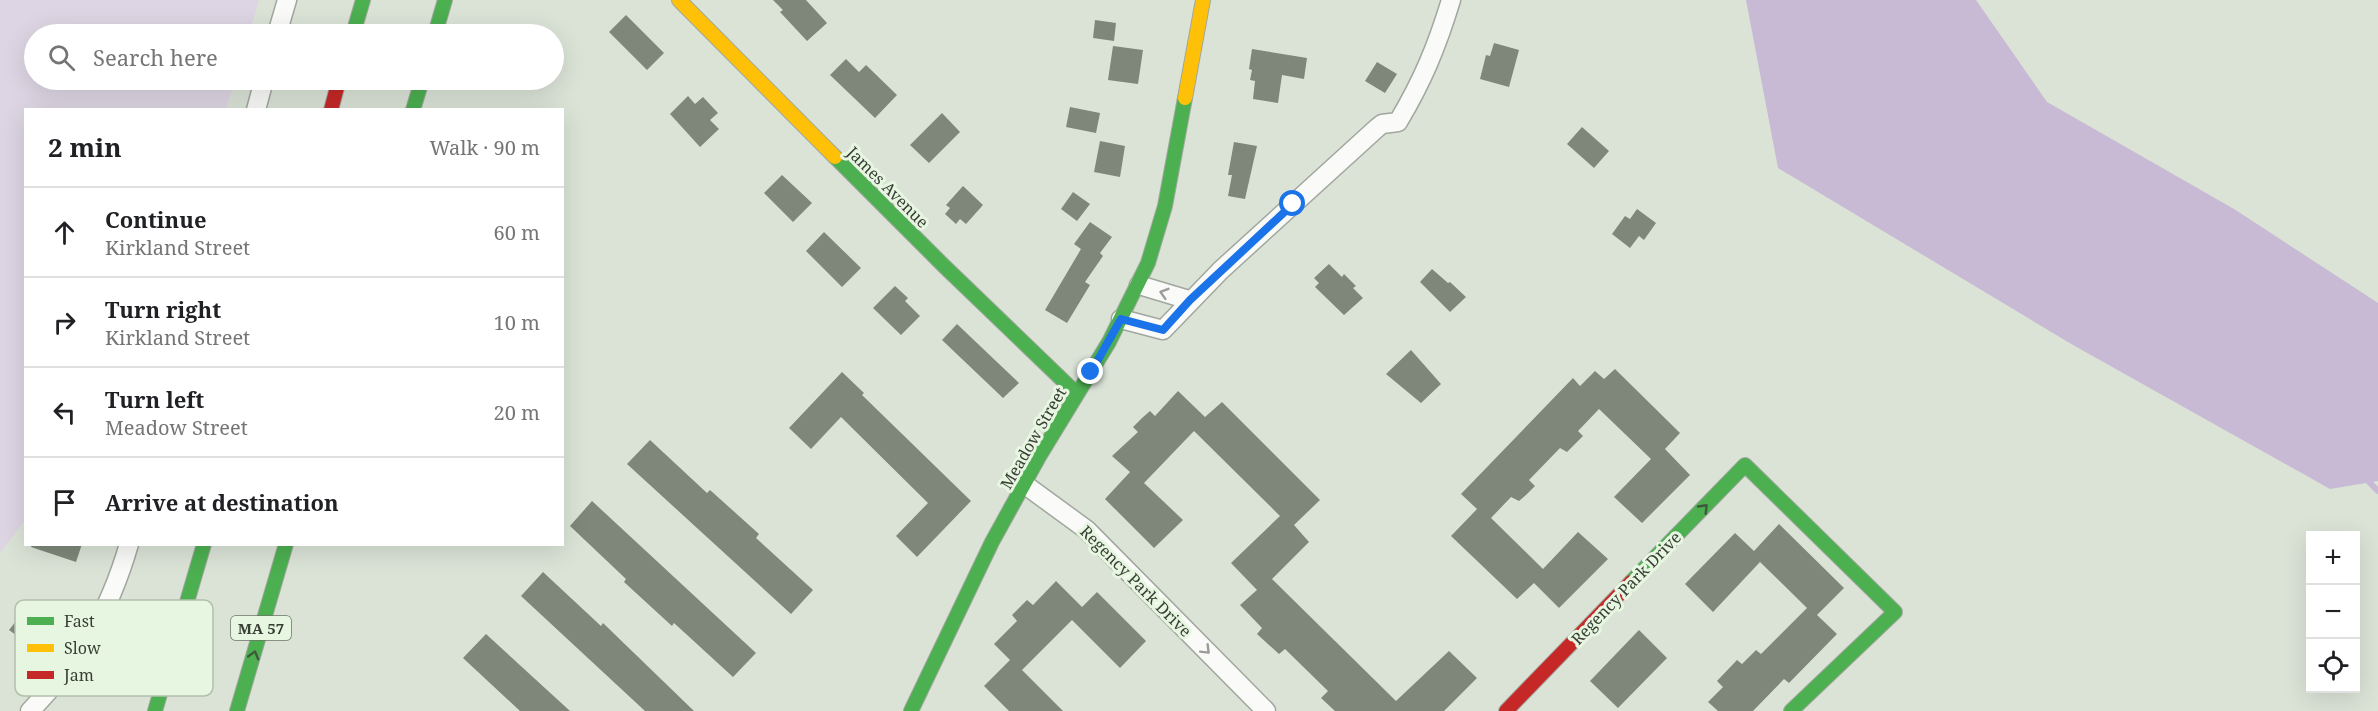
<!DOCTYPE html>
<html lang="en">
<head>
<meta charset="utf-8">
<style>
  body { margin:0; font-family:"Noto Serif",serif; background:#f6f6f6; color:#202124 }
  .controls { position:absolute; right:18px; bottom:18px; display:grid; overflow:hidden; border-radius:0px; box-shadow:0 6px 24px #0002 }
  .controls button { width:54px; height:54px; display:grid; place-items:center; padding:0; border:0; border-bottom:2px solid #e0e0e0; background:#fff; color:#202124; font:30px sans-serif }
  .stop { position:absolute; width:18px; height:18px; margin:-14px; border:4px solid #1a73e8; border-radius:50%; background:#fff }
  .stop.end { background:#1a73e8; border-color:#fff; box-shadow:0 2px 6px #0008 }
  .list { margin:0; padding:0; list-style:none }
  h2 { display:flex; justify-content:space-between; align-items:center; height:78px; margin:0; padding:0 24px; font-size:26px }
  h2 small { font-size:20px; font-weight:400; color:#757577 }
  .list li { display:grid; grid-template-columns:39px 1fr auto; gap:18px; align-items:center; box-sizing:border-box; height:90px; padding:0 24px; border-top:2px solid #e0e0e0 }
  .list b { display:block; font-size:22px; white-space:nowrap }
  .list p { margin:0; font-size:20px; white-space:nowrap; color:#757577 }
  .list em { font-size:20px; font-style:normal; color:#757577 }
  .icon { flex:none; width:33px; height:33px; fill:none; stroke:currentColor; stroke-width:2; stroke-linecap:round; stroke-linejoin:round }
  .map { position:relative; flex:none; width:2378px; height:711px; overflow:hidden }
  .search { position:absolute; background:#fff; box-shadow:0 6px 24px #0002; left:24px; top:24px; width:540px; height:66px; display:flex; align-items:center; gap:15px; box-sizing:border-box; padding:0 21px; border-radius:33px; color:#757577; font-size:22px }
  .panel { position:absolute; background:#fff; box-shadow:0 6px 24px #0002; left:24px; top:108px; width:540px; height:438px; border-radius:0px }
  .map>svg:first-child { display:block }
</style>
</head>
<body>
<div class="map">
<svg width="2378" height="711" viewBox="0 0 2378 711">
  <rect width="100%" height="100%" fill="#dbe3d7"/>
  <path fill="#ddd5e3" d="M0,0H259L249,34H34V80H235L226,109L26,110L25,520L0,553Z"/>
  <path fill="#c8b9d4" d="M1746,0H1976L2047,102L2234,209L2378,303V481L2330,489L2073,345L1778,168Z"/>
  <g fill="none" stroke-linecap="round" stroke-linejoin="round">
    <path stroke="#c8b9d4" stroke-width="6" d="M2365,478L2378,491"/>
  </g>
  <path fill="#7e877a" d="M773,0H806L827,23L807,41L780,12L783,10Z
    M626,15L664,53L647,70L609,32Z
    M1095,20L1116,23L1114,41L1093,38Z
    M1494,43L1519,50L1509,87L1480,79L1486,55L1490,56Z
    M1113,46L1143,50L1138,84L1108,80Z
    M1252,49L1307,58L1304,79L1282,75L1278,103L1253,99L1255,81L1250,80L1252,70L1249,69Z
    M846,59L859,72L866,65L897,95L875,118L830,75Z
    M1377,62L1397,74L1385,93L1365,81Z
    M688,96L695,104L703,97L718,113L710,120L719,129L700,147L670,114Z
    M1070,107L1100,113L1096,133L1066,127Z
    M942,113L960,132L929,163L910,145Z
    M1582,127L1609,151L1594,168L1567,144Z
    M1100,141L1125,146L1120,177L1094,172Z
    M1234,142L1257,146L1245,199L1228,196L1232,175H1228Z
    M782,175L812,203L793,222L764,193Z
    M963,186L983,205L966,224L960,219L956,224L945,214L950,208L946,205Z
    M1073,192L1090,204L1077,221L1061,209Z
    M1637,209L1656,223L1644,240L1639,236L1630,248L1612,234L1625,216L1630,219Z
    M1090,222L1112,237L1100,253L1103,256L1085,282L1090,285L1067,323L1045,310L1081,249L1074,244Z
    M824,232L861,268L842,287L806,251Z
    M1329,264L1342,277L1344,274L1356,286L1353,288L1363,298L1344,315L1315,287L1319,283L1314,278Z
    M1432,269L1448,283L1450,282L1466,297L1450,312L1420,282Z
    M895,286L908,298L905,301L920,316L901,335L873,308Z
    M957,324L1019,383L1003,398L942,340Z
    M1411,350L1441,384L1421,403L1386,374Z
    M1615,369L1680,433L1665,449L1690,475L1642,523L1614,497L1651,459L1599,409L1578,431L1583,436L1567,452L1560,448L1529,480L1535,486L1527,494L1519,501L1511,497L1491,518L1543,569L1578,532L1608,559L1559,608L1534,583L1517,599L1451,536L1477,509L1461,494L1573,378L1580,386L1595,371L1604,379Z
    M842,372L864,393L862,395L971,501L917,557L896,536L928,503L841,417L811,449L789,428Z
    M1178,391L1205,417L1222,402L1320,500L1294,525L1309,542L1272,579L1396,701L1449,651L1477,678L1444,711H1335L1321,698L1328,691L1285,649L1279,654L1257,634L1262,628L1240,605L1257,590L1231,563L1280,516L1194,431L1144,483L1183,520L1154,548L1105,499L1130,472L1112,456L1138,432L1133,427L1142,418L1150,411L1155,416Z
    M650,440L707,493L710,490L759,534L756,538L813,590L791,614L627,464Z
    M592,501L756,653L733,677L674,623L672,626L624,582L626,579L570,526Z
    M1779,524L1844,588L1817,615L1837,634L1789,683L1784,679L1753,711H1718L1708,702L1723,687L1717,681L1737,660L1742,664L1756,650L1761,654L1807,608L1760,562L1713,612L1685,584L1735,533L1754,551Z
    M32,544H82L76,562L31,547Z
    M543,572L601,626L603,623L694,711H645L521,596Z
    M1056,581L1082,607L1097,592L1146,641L1120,668L1072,620L1022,670L1063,711H1009L984,686L1010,660L994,644L1017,621L1012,615L1027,600L1033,605Z
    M31,602L52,618L31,646L9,630Z
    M1639,630L1667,658L1618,708L1590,681Z
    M486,634L570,711H520L463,658Z"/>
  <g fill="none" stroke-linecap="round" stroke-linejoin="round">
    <defs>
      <path id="street" d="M277,34L287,0
        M256,110L264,80
        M1139,285L1189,300
        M1121,319L1163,330L1221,270L1377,128L1382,124L1398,122C1423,80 1437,46 1451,0
        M1024,484L1087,530L1266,711
        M30,711C81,658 108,616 129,544"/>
      <path id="fast" d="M353,34L363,0
        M435,34L445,0
        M413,110L422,80
        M835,157L944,266L1077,394
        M1631,582L1745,465L1895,612L1791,711
        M155,711L204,544
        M237,711L286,544
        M911,711L992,542L1040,455L1109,342L1148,263L1165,206L1185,98"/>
      <path id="slow" d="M679,0L835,157
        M1185,98L1203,0"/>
      <path id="jam" d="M331,110L339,80
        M1506,711L1631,582"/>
    </defs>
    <use href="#street" stroke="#a1a79e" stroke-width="21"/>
    <use href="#fast" stroke="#a1a79e" stroke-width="16"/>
    <use href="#slow" stroke="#a1a79e" stroke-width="16"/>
    <use href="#jam" stroke="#a1a79e" stroke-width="16"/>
    <use href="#street" stroke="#fafbf9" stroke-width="18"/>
    <use href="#fast" stroke="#4caf50" stroke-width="14"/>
    <use href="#slow" stroke="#ffc107" stroke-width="14"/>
    <use href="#jam" stroke="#c62828" stroke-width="14"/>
  </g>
  <defs><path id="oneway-chevron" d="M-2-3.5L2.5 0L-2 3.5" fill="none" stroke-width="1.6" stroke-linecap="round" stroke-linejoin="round" transform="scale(1.5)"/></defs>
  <g stroke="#999c97">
    <use href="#oneway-chevron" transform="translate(1164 293) rotate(-163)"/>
    <use href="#oneway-chevron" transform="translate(1206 650) rotate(45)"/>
  </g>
  <g stroke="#3d5a3c">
    <use href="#oneway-chevron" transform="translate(1704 508) rotate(-46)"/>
    <use href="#oneway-chevron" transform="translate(254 655) rotate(-74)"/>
  </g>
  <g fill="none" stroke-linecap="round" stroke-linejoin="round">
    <path stroke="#1a73e8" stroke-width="8" d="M1091,372L1121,319L1163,330L1190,300L1293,204"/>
  </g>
  <g text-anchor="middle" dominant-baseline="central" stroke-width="6" stroke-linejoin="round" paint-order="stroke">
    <rect fill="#e7f6e0" stroke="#6c7568" stroke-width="1.5" x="231" y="616" width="60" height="24" rx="4.5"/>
    <g font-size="15" font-weight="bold" fill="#383e35">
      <text x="261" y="628">MA 57</text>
    </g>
    <g font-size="16" fill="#383e35" stroke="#e7f6e0">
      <text transform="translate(888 187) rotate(45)">James Avenue</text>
      <text transform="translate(1033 438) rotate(-60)">Meadow Street</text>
      <text transform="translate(1136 581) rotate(45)">Regency Park Drive</text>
      <text transform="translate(1626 588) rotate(-46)">Regency Park Drive</text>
    </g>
  </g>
  <rect x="15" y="600" width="198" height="96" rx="9" fill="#e7f6e0" stroke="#b2bfad" stroke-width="1.5"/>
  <rect x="27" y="617" width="27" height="8" fill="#4caf50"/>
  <rect x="27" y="644" width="27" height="8" fill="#ffc107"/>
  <rect x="27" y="671" width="27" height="8" fill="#c62828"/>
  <g font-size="16" fill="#383e35">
    <text x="64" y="627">Fast</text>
    <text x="64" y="654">Slow</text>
    <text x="64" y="681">Jam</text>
  </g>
</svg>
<div class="controls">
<button>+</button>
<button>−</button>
<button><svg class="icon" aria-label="locate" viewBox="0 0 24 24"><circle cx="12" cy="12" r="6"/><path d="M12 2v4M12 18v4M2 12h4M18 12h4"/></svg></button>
</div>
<div class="stop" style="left:1293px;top:204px"></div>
<div class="stop end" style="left:1091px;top:372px"></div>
<div class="search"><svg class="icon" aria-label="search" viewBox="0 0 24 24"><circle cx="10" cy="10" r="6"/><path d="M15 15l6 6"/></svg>Search here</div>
<section class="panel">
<h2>2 min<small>Walk · 90 m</small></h2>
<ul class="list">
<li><svg class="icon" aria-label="ahead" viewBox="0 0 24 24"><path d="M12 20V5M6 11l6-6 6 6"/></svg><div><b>Continue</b><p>Kirkland Street</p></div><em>60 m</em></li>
<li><svg class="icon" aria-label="right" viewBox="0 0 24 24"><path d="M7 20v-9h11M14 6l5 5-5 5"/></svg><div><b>Turn right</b><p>Kirkland Street</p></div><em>10 m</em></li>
<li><svg class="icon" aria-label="left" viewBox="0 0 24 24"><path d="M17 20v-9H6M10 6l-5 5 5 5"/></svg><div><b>Turn left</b><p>Meadow Street</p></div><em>20 m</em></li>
<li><svg class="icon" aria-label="arrive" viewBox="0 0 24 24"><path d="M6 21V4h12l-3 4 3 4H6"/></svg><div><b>Arrive at destination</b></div></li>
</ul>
</section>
</div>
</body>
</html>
